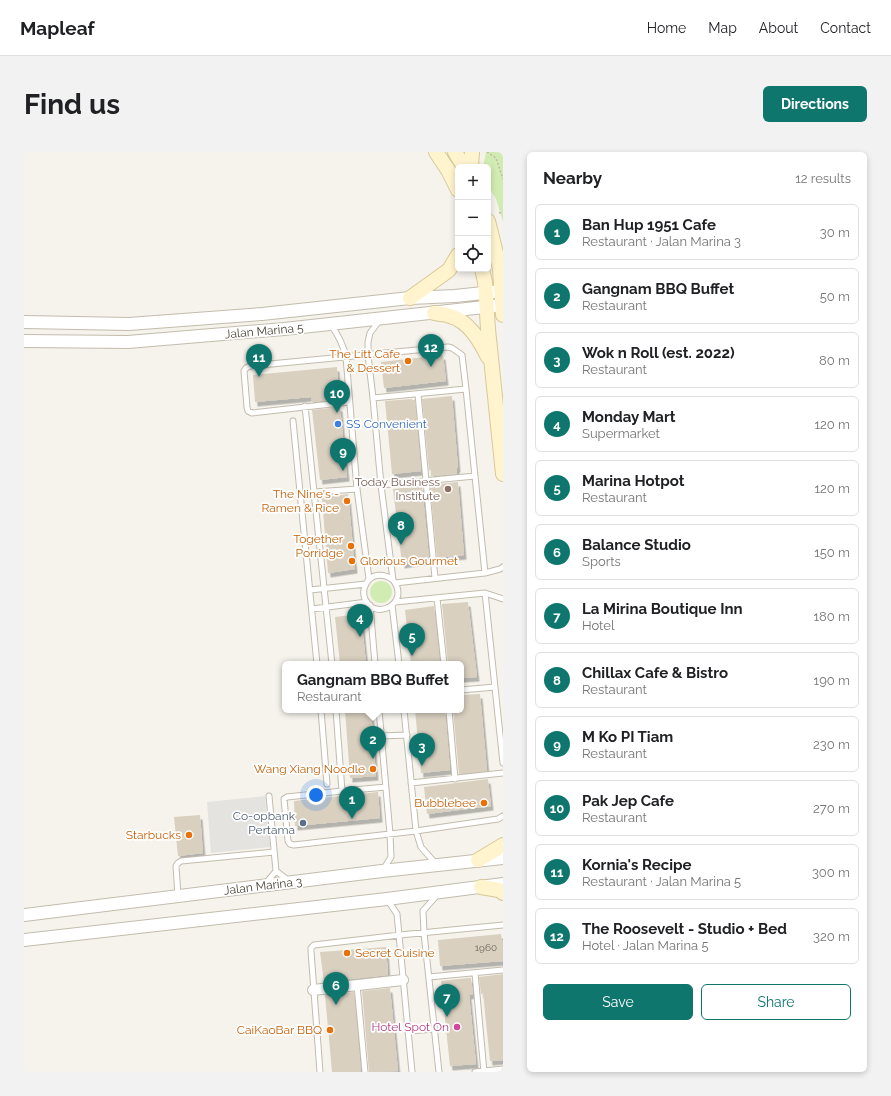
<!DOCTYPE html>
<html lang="en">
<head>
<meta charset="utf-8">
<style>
  body { margin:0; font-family:Raleway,sans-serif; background:#f2f2f2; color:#202124 }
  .controls { position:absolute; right:12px; top:12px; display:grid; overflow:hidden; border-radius:6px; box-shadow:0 2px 6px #0003 }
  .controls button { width:36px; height:36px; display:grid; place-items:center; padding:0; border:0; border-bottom:1px solid #e0e0e0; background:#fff; color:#202124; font:20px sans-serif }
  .you { position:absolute; left:292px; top:643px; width:14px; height:14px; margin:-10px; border:3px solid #fff; border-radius:50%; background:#1a73e8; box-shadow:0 0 0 6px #1a73e833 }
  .badge { display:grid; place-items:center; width:26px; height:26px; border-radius:50%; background:#0f766e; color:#fff; font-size:13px; font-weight:700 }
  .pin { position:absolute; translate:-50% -33px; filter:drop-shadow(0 1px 2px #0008) }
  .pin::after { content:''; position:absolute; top:21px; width:14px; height:12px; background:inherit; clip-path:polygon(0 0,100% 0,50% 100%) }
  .popup { position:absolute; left:258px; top:509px; width:182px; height:52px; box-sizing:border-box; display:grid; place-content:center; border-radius:6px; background:#fff; filter:drop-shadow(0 1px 3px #0005); font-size:13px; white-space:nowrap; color:#757577 }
  .popup b { font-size:15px; color:#202124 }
  .popup::after { content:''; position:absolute; left:50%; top:100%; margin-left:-8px; border:8px solid transparent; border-top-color:#fff }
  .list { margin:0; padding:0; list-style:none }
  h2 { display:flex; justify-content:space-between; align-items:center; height:52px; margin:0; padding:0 16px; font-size:17px }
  h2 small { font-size:13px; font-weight:400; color:#757577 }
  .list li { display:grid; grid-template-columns:26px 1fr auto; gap:12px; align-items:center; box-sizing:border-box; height:56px; margin:0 8px 8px; padding:0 8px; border:1px solid #e0e0e0; border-radius:6px }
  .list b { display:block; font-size:15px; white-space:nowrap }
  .list p { margin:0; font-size:13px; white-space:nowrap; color:#757577 }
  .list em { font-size:13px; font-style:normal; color:#757577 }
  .actions { display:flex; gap:8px; padding:12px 16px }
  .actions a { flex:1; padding:9px 0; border:1px solid #0f766e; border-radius:6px; text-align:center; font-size:14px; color:#0f766e }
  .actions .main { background:#0f766e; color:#fff }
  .icon { flex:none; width:22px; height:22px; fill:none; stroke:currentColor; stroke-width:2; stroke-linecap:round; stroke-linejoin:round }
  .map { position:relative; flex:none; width:479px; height:920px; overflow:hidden; border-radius:6px }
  header { display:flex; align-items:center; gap:24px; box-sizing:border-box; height:56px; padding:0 20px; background:#fff; border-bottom:1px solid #e0e0e0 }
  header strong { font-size:19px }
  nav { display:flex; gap:22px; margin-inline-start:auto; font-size:14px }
  .intro { display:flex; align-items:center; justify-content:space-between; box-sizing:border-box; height:96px; padding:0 24px }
  h1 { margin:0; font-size:28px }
  .button { padding:10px 18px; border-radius:6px; background:#0f766e; color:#fff; font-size:14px; font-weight:700 }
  main { display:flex; gap:24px; padding:0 24px }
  aside { flex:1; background:#fff; border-radius:6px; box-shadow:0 2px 6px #0003 }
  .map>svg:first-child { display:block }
</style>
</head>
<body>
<header>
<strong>Mapleaf</strong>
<nav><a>Home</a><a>Map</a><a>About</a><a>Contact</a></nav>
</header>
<div class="intro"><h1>Find us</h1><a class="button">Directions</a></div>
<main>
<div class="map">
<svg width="479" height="920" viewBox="0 0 479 920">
  <defs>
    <filter id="shadow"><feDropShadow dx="2.5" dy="4.5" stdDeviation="0" flood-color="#0004"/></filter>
  </defs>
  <rect width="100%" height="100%" fill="#f6f3ec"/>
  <path fill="#d1ecb3" d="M462,0H479V70L472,47L464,33V15H459Z
    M346 440a11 11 0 1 1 22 0a11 11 0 1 1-22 0Z"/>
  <path fill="#e5e3e0" d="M241,644L246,695L187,701L183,650Z"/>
  <path fill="#d9d0c0" filter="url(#shadow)" d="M419,203L422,229L360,236L357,210Z
    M313,215L315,242H314L315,247L288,250L287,245L231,250L229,223Z
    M428,244L434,316H433V322L407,324V318H405L398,247Z
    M388,247V248H391L397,319L368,322L361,249Z
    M316,255L323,325L296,328L288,258Z
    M434,330L440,403L413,406L406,333Z
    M398,334L405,406H404V408L378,412L369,337Z
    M324,342L331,417L304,421L298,346Z
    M444,450L453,525L437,526V512H424L418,452Z
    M410,454L416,512H387L381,458Z
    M337,462L342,512H316L311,465Z
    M456,542L463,619L435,622L429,558H437V543Z
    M321,558H347L352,624L326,626Z
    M391,558H421L426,618L397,621Z
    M464,627L467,654L403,662L400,635Z
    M354,640L356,666L271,674L270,649Z
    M176,663L179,701L154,704L150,665Z
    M477,782L479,794V809L416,814L414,788Z
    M362,795L364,823L300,830L296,800Z
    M479,822V908L466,909L459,841L457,842L455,825Z
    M444,826H447L449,842L445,843L452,912L426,914L417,829Z
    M366,836L374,919L345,920L338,839Z
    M330,840L337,920H308L301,843Z"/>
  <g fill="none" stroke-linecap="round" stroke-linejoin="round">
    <defs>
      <path id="service" d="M355,169L346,181L344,190V203L349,246L357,333L369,428C387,451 351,470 341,447C339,442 339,437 342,432C347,421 360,421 369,428
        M307,173C315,184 319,192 322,205L333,337L345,427
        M394,242L411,426
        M349,246L442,237
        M325,250L228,261L224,259L223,255L220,219L222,216L226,214L424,195L428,196L438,203L442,237L461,421
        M281,254L308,512
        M269,269L293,512
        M357,333L451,324
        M291,340L333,337
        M371,431L461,421L476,417L479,415
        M286,438L342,432
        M461,441L479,611
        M413,446L420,512
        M371,450L461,441L479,447
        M346,453L351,512
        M368,453L375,512
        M288,457L343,450
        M437,538L471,535
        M297,558L303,632
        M312,558L318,639
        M355,558L366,682L367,705L359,718
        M380,558L392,679L397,695L412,712
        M425,558L431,627
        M357,584L383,583
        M387,631L479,621
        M362,635L318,639L263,645L260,647L264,689L266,692L270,693L392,679L474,667L479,664
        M252,719L264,728
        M242,731L252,719L245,644
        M413,743L399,759L400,781L415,920
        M154,744L152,714L154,711L157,709L250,700
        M363,747L373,762L388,920
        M451,821L460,920
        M405,825L479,818
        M333,833L341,920
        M385,879L411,877
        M296,920L287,799V796L290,793L376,783L479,773
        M451,920L479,917"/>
      <path id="minor" d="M289,838L379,828"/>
      <path id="tertiary" d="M0,170L105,172L238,162L386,146L431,144L478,139
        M0,189L104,190L260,177L479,153
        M0,763L358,719L479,706
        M0,788L363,747L479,732"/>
      <path id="secondary" d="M412,0L424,18L434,38
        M431,0L440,15
        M447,15L448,0
        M464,69L476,117L479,163
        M458,117L461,130L464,177L479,322
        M386,146L425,118L434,103
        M410,161C415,162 421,162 426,164C445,169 456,189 464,205
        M454,708L479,693
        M457,735L475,738L479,741"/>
    </defs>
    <use href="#service" stroke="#c3bcad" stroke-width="7"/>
    <use href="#minor" stroke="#c3bcad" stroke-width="12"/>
    <use href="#tertiary" stroke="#c3bcad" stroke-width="14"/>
    <use href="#secondary" stroke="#d8c89a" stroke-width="16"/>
    <path stroke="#c5b89e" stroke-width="1.5" stroke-dasharray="2 2" stroke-linecap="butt" d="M463,0L472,6L479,27
      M475,61L479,60"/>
    <use href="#service" stroke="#fff" stroke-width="5"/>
    <use href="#minor" stroke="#fff" stroke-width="10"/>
    <use href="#tertiary" stroke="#fff" stroke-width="12"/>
    <use href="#secondary" stroke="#fff4cd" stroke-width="14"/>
  </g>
  <g fill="#e8710a" stroke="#fff" stroke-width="1.5">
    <circle cx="384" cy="209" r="4"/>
    <circle cx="323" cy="349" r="4"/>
    <circle cx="327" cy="394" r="4"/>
    <circle cx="328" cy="409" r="4"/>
    <circle cx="349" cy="617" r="4"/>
    <circle cx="460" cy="651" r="4"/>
    <circle cx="165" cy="683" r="4"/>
    <circle cx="323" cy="801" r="4"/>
    <circle cx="306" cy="878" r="4"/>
  </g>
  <circle fill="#3f7fe0" stroke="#fff" stroke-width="1.5" cx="314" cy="272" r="4"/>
  <circle fill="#8d6e63" stroke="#fff" stroke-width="1.5" cx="424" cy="337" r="4"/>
  <circle fill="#5c6f8a" stroke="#fff" stroke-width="1.5" cx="279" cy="671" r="4"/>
  <circle fill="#d1479c" stroke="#fff" stroke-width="1.5" cx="433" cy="875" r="4"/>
  <g text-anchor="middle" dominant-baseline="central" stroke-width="3.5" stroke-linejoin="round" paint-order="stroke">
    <g font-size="10" fill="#6f675a">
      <text x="462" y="795">1960</text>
    </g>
    <g font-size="12" fill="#4c4438" stroke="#fff">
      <text transform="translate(240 179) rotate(-5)">Jalan Marina 5</text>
      <text transform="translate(239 734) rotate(-7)">Jalan Marina 3</text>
    </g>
    <g font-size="12" fill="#c56008" stroke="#fff" text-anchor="end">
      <text x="376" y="202">The Litt Cafe<tspan x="376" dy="14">&amp; Dessert</tspan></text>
      <text x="315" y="342">The Nine's -<tspan x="315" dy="14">Ramen &amp; Rice</tspan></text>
      <text x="319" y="387">Together<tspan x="319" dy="14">Porridge</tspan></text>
      <text x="336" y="409" text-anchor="start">Glorious Gourmet</text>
      <text x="341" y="617">Wang Xiang Noodle</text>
      <text x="452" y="651">Bubblebee</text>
      <text x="157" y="683">Starbucks</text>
      <text x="331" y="801" text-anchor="start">Secret Cuisine</text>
      <text x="298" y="878">CaiKaoBar BBQ</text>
    </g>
    <g font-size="12" fill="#366cbe" stroke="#fff" text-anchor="start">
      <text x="322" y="272">SS Convenient</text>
    </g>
    <g font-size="12" fill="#785e54" stroke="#fff" text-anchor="end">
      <text x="416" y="330">Today Business<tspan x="416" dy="14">Institute</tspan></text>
    </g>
    <g font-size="12" fill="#4e5e75" stroke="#fff" text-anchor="end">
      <text x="271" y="664">Co-opbank<tspan x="271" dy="14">Pertama</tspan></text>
    </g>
    <g font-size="12" fill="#b23c85" stroke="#fff" text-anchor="end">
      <text x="425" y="875">Hotel Spot On</text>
    </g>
  </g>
</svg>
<div class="controls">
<button>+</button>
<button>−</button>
<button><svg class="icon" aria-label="locate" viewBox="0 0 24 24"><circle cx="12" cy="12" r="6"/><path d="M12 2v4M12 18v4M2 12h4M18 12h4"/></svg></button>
</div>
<div class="you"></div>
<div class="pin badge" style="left:328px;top:667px">1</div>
<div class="pin badge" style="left:349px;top:607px">2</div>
<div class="popup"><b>Gangnam BBQ Buffet</b>Restaurant</div>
<div class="pin badge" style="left:398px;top:614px">3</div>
<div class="pin badge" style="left:336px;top:485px">4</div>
<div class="pin badge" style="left:388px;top:504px">5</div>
<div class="pin badge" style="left:312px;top:853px">6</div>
<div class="pin badge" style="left:423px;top:865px">7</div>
<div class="pin badge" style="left:377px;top:393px">8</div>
<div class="pin badge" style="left:319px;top:319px">9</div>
<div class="pin badge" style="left:313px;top:261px">10</div>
<div class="pin badge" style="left:235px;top:225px">11</div>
<div class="pin badge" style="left:407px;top:215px">12</div>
</div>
<aside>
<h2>Nearby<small>12 results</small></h2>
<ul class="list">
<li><span class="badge">1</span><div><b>Ban Hup 1951 Cafe</b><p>Restaurant · Jalan Marina 3</p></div><em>30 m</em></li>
<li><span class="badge">2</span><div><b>Gangnam BBQ Buffet</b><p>Restaurant</p></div><em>50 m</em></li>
<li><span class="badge">3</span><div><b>Wok n Roll (est. 2022)</b><p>Restaurant</p></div><em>80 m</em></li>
<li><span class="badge">4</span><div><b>Monday Mart</b><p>Supermarket</p></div><em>120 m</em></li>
<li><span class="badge">5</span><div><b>Marina Hotpot</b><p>Restaurant</p></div><em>120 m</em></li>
<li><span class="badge">6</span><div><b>Balance Studio</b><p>Sports</p></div><em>150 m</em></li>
<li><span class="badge">7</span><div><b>La Mirina Boutique Inn</b><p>Hotel</p></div><em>180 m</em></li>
<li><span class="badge">8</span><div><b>Chillax Cafe &amp; Bistro</b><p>Restaurant</p></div><em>190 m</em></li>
<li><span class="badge">9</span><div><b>M Ko PI Tiam</b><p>Restaurant</p></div><em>230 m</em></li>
<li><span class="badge">10</span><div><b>Pak Jep Cafe</b><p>Restaurant</p></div><em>270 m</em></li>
<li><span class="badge">11</span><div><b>Kornia's Recipe</b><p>Restaurant · Jalan Marina 5</p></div><em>300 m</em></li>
<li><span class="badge">12</span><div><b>The Roosevelt - Studio + Bed</b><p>Hotel · Jalan Marina 5</p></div><em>320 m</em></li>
</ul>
<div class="actions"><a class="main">Save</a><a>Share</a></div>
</aside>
</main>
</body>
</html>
